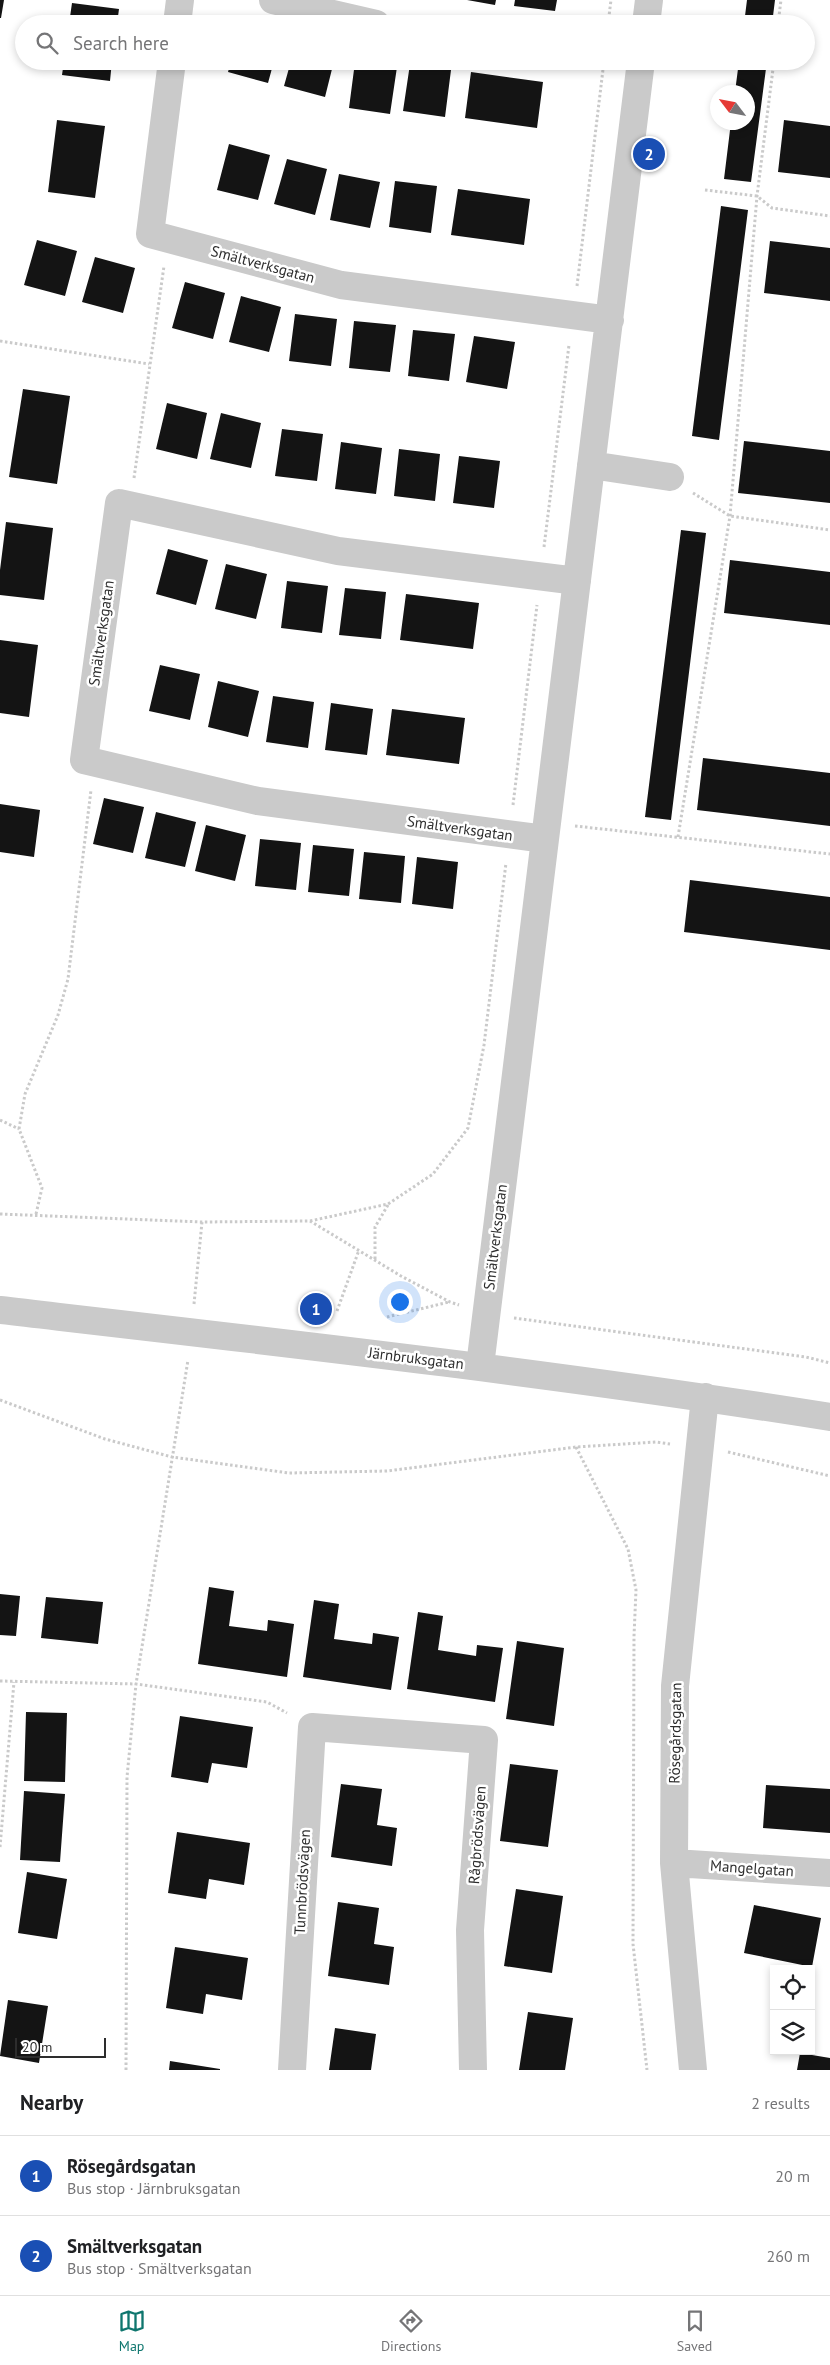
<!DOCTYPE html>
<html lang="en">
<head>
<meta charset="utf-8">
<style>
  body { margin:0; font-family:"PT Sans",sans-serif; background:#f6f6f6; color:#202124 }
  .controls { position:absolute; right:15px; bottom:15px; display:grid; overflow:hidden; border-radius:0px; box-shadow:0 2px 8px #0003 }
  .controls button { width:45px; height:45px; display:grid; place-items:center; padding:0; border:0; border-bottom:1px solid #e0e0e0; background:#fff; color:#202124; font:25px sans-serif }
  .compass { position:absolute; left:710px; top:85px; width:45px; height:45px; border-radius:50%; background:#fff; box-shadow:0 2px 8px #0003; rotate:302deg }
  .scale { position:absolute; left:15px; bottom:12px; width:91px; box-sizing:border-box; padding-left:5px; border:2px solid #2d2d2d; border-top:0; font-size:14px; line-height:18px; white-space:nowrap; color:#2d2d2d; -webkit-text-stroke:4px #fff; paint-order:stroke }
  .you { position:absolute; left:399px; top:1301px; width:18px; height:18px; margin:-12px; border:4px solid #fff; border-radius:50%; background:#1a73e8; box-shadow:0 0 0 8px #1a73e833 }
  .badge { display:grid; place-items:center; width:32px; height:32px; border-radius:50%; background:#0f766e; color:#fff; font-size:16px; font-weight:700 }
  .pin { position:absolute; translate:-50% -50%; border:2px solid #fff; box-shadow:0 1px 5px #0006 }
  .list { margin:0; padding:0; list-style:none }
  h2 { display:flex; justify-content:space-between; align-items:center; height:65px; margin:0; padding:0 20px; font-size:21px }
  h2 small { font-size:16px; font-weight:400; color:#757577 }
  .list li { display:grid; grid-template-columns:32px 1fr auto; gap:15px; align-items:center; box-sizing:border-box; height:80px; padding:0 20px; border-top:1px solid #e0e0e0 }
  .list b { display:block; font-size:19px; white-space:nowrap }
  .list p { margin:0; font-size:16px; white-space:nowrap; color:#757577 }
  .list em { font-size:16px; font-style:normal; color:#757577 }
  .icon { flex:none; width:28px; height:28px; fill:none; stroke:currentColor; stroke-width:2; stroke-linecap:round; stroke-linejoin:round }
  .map { position:relative; flex:none; width:830px; height:2070px; overflow:hidden }
  .search { position:absolute; background:#fff; box-shadow:0 2px 8px #0003; left:15px; right:15px; top:15px; height:55px; display:flex; align-items:center; gap:12px; box-sizing:border-box; padding:0 18px; border-radius:28px; color:#757577; font-size:19px }
  .sheet { height:225px; background:#fff }
  nav { display:flex; justify-content:space-around; align-items:center; box-sizing:border-box; height:70px; border-top:1px solid #e0e0e0; background:#fff; font-size:14px; color:#757577 }
  nav a { display:grid; justify-items:center; gap:2px }
  nav .on { color:#0f766e }
  .map>svg:first-child { display:block }
</style>
</head>
<body>
<div class="map">
<svg width="830" height="2070" viewBox="0 0 830 2070">
  <rect width="100%" height="100%" fill="#fff"/>
  <path fill="#141414" d="M0,0H4L1,18H0Z
    M467,0H496L495,5Z
    M515,0H557L555,11L514,6Z
    M747,0H775L772,24H744Z
    M72,3L119,9L117,24H69Z
    M64,61H112L110,81L62,75Z
    M231,61H274L268,83L228,72Z
    M291,61H334L325,97L284,86Z
    M739,61H767L751,182L724,179L731,122H748V92H735Z
    M355,62L397,67L390,114L349,108Z
    M410,64L451,70L445,117L403,111Z
    M471,72L543,82L537,128L465,118Z
    M57,120L105,126L95,198L48,192Z
    M784,120L830,126V178L778,172Z
    M229,144L270,155L258,200L217,190Z
    M287,159L327,169L315,215L274,204Z
    M339,174L380,182L370,228L330,220Z
    M395,181L437,186L431,233L389,227Z
    M458,189L530,199L524,245L451,235Z
    M721,206L748,210L719,440L692,436Z
    M37,240L77,251L65,296L24,285Z
    M770,241L830,248V301L764,293Z
    M95,257L135,268L123,313L82,302Z
    M185,282L225,293L213,339L172,328Z
    M241,296L281,307L269,352L229,342Z
    M295,314L337,319L331,366L289,361Z
    M354,321L396,325L390,372L349,368Z
    M413,330L455,334L449,381L408,376Z
    M474,336L515,342L507,389L466,382Z
    M23,389L70,396L57,484L9,477Z
    M167,403L207,413L197,459L156,449Z
    M221,413L261,423L251,468L210,459Z
    M282,429L323,434L317,481L275,476Z
    M744,441L830,451V503L738,493Z
    M341,442L382,448L376,494L335,489Z
    M399,449L440,454L435,501L394,496Z
    M459,456L500,461L494,508L453,503Z
    M6,522L53,528L44,600L0,595V570Z
    M681,530L706,533L671,820L645,817Z
    M168,549L208,560L196,605L156,594Z
    M730,560L830,572V625L724,613Z
    M226,564L267,574L256,619L215,609Z
    M287,581L328,586L322,633L281,628Z
    M345,588L386,592L381,639L339,635Z
    M406,594L479,603L473,649L400,640Z
    M0,640L38,645L29,717L0,713Z
    M160,665L200,674L190,720L149,711Z
    M218,681L259,691L248,737L208,727Z
    M273,696L314,702L308,748L266,742Z
    M331,703L373,709L367,755L325,750Z
    M392,709L465,718L459,764L386,755Z
    M703,758L830,773V826L697,810Z
    M104,798L144,807L133,853L93,844Z
    M0,804L40,810L34,857L0,852Z
    M156,812L196,822L185,867L145,858Z
    M206,825L246,835L235,881L195,871Z
    M260,839L301,843L296,890L255,886Z
    M313,845L354,849L349,896L308,892Z
    M364,852L405,856L401,903L359,899Z
    M417,857L458,862L453,909L412,904Z
    M690,880L830,897V950L684,932Z
    M209,1587L234,1591L229,1626L267,1631L268,1620L294,1624L287,1677L198,1664Z
    M0,1594L20,1596L16,1636L0,1635Z
    M46,1597L103,1602L98,1644L41,1638Z
    M314,1600L339,1604L334,1639L372,1644L373,1633L399,1637L391,1690L303,1677Z
    M418,1612L443,1616L438,1650L476,1656L477,1645L503,1648L495,1702L407,1689Z
    M517,1641L564,1648L554,1726L506,1719Z
    M26,1712L67,1713L65,1782L24,1781Z
    M180,1716L253,1727L247,1768L212,1763L208,1783L171,1777Z
    M510,1764L558,1770L548,1847L500,1841Z
    M341,1784L382,1789L377,1825L397,1828L392,1866L331,1857Z
    M766,1785L830,1789V1833L763,1828Z
    M24,1791L65,1794L60,1862L20,1860Z
    M177,1832L250,1843L244,1885L209,1879L206,1899L168,1893Z
    M27,1872L67,1879L57,1939L18,1933Z
    M516,1889L563,1896L552,1973L504,1966Z
    M338,1902L379,1908L374,1944L394,1947L389,1985L328,1976Z
    M754,1905L821,1918L812,1967L744,1953Z
    M175,1947L248,1958L242,2000L206,1994L203,2014L166,2008Z
    M8,2000L48,2006L39,2063L0,2056Z
    M528,2012L573,2018L565,2070H519Z
    M335,2028L376,2034L371,2070H329Z
    M800,2053L830,2058V2070H797Z
    M170,2061L220,2069V2070H169Z"/>
  <g fill="none" stroke-linecap="round" stroke-linejoin="round">
    <path stroke="#cacaca" stroke-width="3" stroke-dasharray="2.5 2.5" stroke-linecap="butt" d="M608,24L611,0
      M778,24L781,0
      M705,190L757,196L772,208L830,216
      M577,286L604,61
      M0,341L149,364
      M134,478L164,266
      M693,493L730,516L830,530
      M544,547L569,345
      M513,805L537,605
      M575,826L830,854
      M678,837L730,516L757,196L774,61
      M0,1120L19,1129
      M0,1214L202,1222L310,1221L401,1276L450,1302L459,1305
      M36,1214L42,1188L19,1129L25,1094L58,1015L68,979L91,790
      M310,1221L388,1204L433,1174L468,1128L484,1045L506,863
      M375,1259V1227L388,1205
      M194,1304L202,1222
      M337,1311L359,1250
      M387,1317L449,1302
      M514,1318L806,1357L830,1363
      M0,1400L105,1439L172,1457L289,1473L387,1471L576,1447L656,1442L670,1444
      M576,1447L628,1549L636,1590L634,1636L633,1944L647,2070
      M728,1452L830,1476
      M0,1681L136,1684L267,1702L287,1713
      M0,1847L14,1682
      M126,2070L127,1777L136,1684L188,1360"/>
    <path stroke="#cacaca" stroke-width="28" d="M273,0L376,24
      M177,24L180,0
      M646,24L649,0
      M172,61L150,234L341,285L610,320
      M591,465L670,477
      M545,839L258,801L84,760L119,503L338,551L577,581
      M0,1310C277,1342 554,1373 830,1417
      M480,1366L641,61
      M674,1863L830,1873
      M292,2070L312,1727L484,1740L470,1930L473,2070
      M693,2070L674,1863L675,1686L705,1397"/>
  </g>
  <g text-anchor="middle" dominant-baseline="central" stroke-width="5" stroke-linejoin="round" paint-order="stroke">
    <g font-size="15" fill="#2d2d2d" stroke="#fff">
      <text transform="translate(263 264) rotate(15)">Smältverksgatan</text>
      <text transform="translate(101 633) rotate(-82)">Smältverksgatan</text>
      <text transform="translate(460 828) rotate(8)">Smältverksgatan</text>
      <text transform="translate(495 1237) rotate(-83)">Smältverksgatan</text>
      <text transform="translate(416 1358) rotate(7)">Järnbruksgatan</text>
      <text transform="translate(675 1733) rotate(-89)">Rösegårdsgatan</text>
      <text transform="translate(477 1835) rotate(-86)">Rågbrödsvägen</text>
      <text transform="translate(752 1868) rotate(4)">Mangelgatan</text>
      <text transform="translate(302 1882) rotate(-87)">Tunnbrödsvägen</text>
    </g>
  </g>
</svg>
<div class="controls">
<button><svg class="icon" aria-label="locate" viewBox="0 0 24 24"><circle cx="12" cy="12" r="6"/><path d="M12 2v4M12 18v4M2 12h4M18 12h4"/></svg></button>
<button><svg class="icon" aria-label="layers" viewBox="0 0 24 24"><path d="M12 4l9 5-9 5-9-5zM3 14l9 5 9-5"/></svg></button>
</div>
<svg class="compass" viewBox="-18 -18 36 36"><path d="M0-13l5 13h-10z" fill="#e53935"/><path d="M0 13l5-13h-10z" fill="#757577"/></svg>
<div class="scale">20 m</div>
<div class="you"></div>
<div class="pin badge" style="left:316px;top:1309px;background:#1a4fb4">1</div>
<div class="pin badge" style="left:649px;top:154px;background:#1a4fb4">2</div>
<div class="search"><svg class="icon" aria-label="search" viewBox="0 0 24 24"><circle cx="10" cy="10" r="6"/><path d="M15 15l6 6"/></svg>Search here</div>
</div>
<section class="sheet">
<h2>Nearby<small>2 results</small></h2>
<ul class="list">
<li><span class="badge" style="background:#1a4fb4">1</span><div><b>Rösegårdsgatan</b><p>Bus stop · Järnbruksgatan</p></div><em>20 m</em></li>
<li><span class="badge" style="background:#1a4fb4">2</span><div><b>Smältverksgatan</b><p>Bus stop · Smältverksgatan</p></div><em>260 m</em></li>
</ul>
</section>
<nav>
<a class="on"><svg class="icon" aria-label="map" viewBox="0 0 24 24"><path d="M3 6l6-2 6 2 6-2v14l-6 2-6-2-6 2zM9 4v14M15 6v14"/></svg>Map</a>
<a><svg class="icon" aria-label="directions" viewBox="0 0 24 24"><path d="M12 3l9 9-9 9-9-9zM9 14v-3h6M13 9l2 2-2 2"/></svg>Directions</a>
<a><svg class="icon" aria-label="saved" viewBox="0 0 24 24"><path d="M7 4h10v16l-5-4-5 4z"/></svg>Saved</a>
</nav>
</body>
</html>
